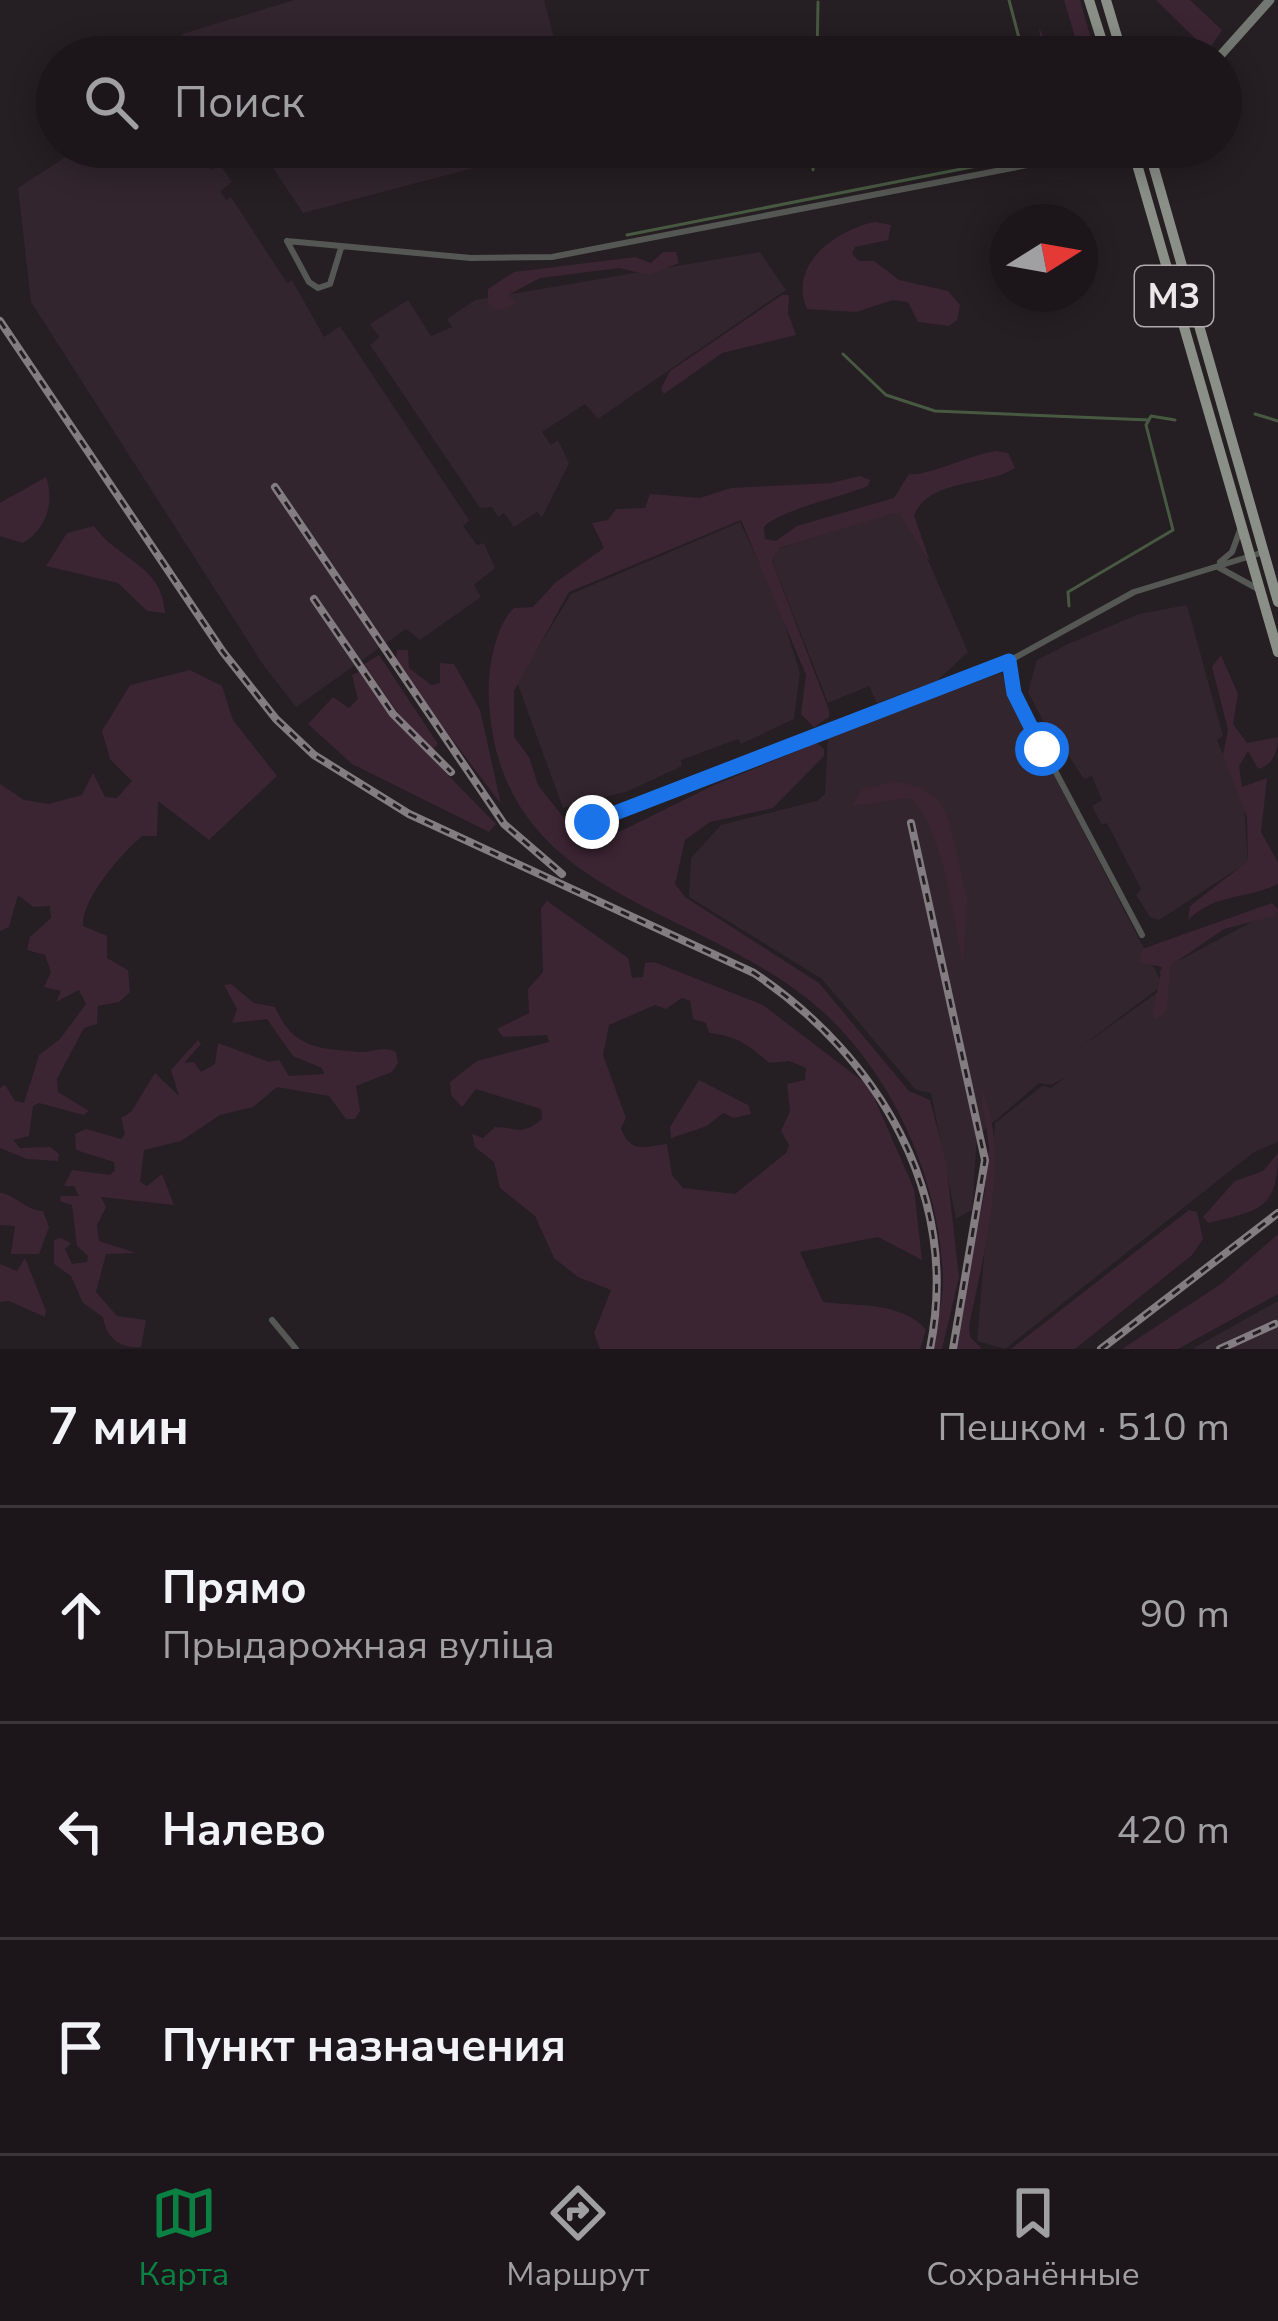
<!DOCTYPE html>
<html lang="ru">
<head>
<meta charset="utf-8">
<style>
  body { margin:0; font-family:"Nunito Sans",sans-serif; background:#292327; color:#f1f3f6 }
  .compass { position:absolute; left:990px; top:204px; width:108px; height:108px; border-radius:50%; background:#1c161a; box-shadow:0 6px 30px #0003; rotate:79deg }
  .stop { position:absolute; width:36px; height:36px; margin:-27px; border:9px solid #1a73e8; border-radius:50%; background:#fff }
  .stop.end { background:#1a73e8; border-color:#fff; box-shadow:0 3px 12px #0008 }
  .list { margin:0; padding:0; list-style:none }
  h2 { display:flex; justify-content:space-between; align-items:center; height:156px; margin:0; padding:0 48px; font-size:51px }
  h2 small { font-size:39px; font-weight:400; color:#a09fa2 }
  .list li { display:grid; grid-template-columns:78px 1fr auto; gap:36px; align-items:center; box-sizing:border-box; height:216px; padding:0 48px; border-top:3px solid #3a3539 }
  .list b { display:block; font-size:45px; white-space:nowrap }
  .list p { margin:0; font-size:39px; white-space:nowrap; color:#a09fa2 }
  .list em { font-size:39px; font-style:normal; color:#a09fa2 }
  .icon { flex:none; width:66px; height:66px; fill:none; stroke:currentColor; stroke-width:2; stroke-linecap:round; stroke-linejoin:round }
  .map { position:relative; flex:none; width:1278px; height:1349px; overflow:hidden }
  .search { position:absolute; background:#1c161a; box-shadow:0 6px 30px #0003; left:36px; right:36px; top:36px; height:132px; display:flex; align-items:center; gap:30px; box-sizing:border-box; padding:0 42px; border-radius:66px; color:#a09fa2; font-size:45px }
  .sheet { height:804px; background:#1c161a }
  nav { display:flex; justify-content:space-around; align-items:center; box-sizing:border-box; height:168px; border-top:3px solid #3a3539; background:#1c161a; font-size:33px; color:#a09fa2 }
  nav a { display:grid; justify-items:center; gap:6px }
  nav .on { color:#0b8043 }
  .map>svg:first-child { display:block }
</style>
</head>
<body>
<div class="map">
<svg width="1278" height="1349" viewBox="0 0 1278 1349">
  <rect width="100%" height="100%" fill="#251e22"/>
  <path fill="#32252d" d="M294,0H544L559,57H196L182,34Z
    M81,147H195L211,170L220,165L232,182L220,191L226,200L231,197L287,283L292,280L324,337L340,326L469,520L463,526L477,545L484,543L495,568L474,585L481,597L420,640L406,629L296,707L264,666L31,302L18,188Z
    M259,147H552L303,213Z
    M760,252L786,290L598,419L585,404L542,432L551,445L558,440L569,463L542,517L537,512L514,527L504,513L498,517L492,507L480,508L370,345L379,337L370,324L408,300L431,336L452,327L447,319L475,300Z
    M905,507L968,652L937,681L877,703L869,686L828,703L773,563L776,550Z
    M740,522L778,603L800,673L794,719L741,744L738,739L681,760L682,766L628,791L563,808L517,682L571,594Z
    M1187,605L1223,736L1217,740L1244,804L1248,862L1159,920L1150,917L1136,895L1141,889L1107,823L1102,825L1092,806L1102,800L1092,776L1084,779L1062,746L1057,748L1028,692L1037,660L1070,643L1139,614Z
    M1001,673L1163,985L1078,1049L1166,986L1159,971L1278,908V1142L1254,1152L1005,1349L977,1341L995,1123L1042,1086L1051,1088L1067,1076L1051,1085L1039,1083L977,1136L972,1210L956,1219L931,1093L916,1090L822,979L689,897L691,858L721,825L817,801L825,794L828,736Z
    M1278,1301V1349H1192Z"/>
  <path fill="#3c2533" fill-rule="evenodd" d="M1064,0H1080L1096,57H1043L1039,28L1048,45L1075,37Z
    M1156,0H1190L1222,30L1208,51Z
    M875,222L891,225L888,240L855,247L852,254L859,261H874L899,280L948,291L960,305L957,320L949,326L918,322L908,302L893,300L856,312L807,309C787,264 838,229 875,222Z
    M663,252H676L679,263L649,275L619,268L540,278L508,295L516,304L498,311L488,304V289L514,272L635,257L651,263Z
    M782,295H789L788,313L796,335L722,353L664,394L661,389L670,371Z
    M996,451L1008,453L1015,468C986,487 930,478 914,515L930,562L900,514L893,513L780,548L772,561L829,710V717L814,727L801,714L806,675L741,520L569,592L514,691V737L529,757L538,785L571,827L605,839L712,786L817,743L824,749V756L773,808L710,822L685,840L675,884L685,897L819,983L909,1091L930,1100L946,1162L959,1277L942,1349H932C936,1326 944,1300 943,1277C940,1181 893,1075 822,1011C699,901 500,902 489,701C487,674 494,627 514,608L533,607L556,582L604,548L592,523L608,520L616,509L645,508L650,494L700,498L731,488L831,483L860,476L870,480L868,486C844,496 777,511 764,527L765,539L776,541L797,526L894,498L909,474C926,477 972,454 996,451Z
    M46,477C55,503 46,529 23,543L0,536V503Z
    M94,526C120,562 162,564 165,613L147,611L118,583L46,566L67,533Z
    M397,650H408L409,668L431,685L440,683V663L454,664L480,710L501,804L409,682L396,661Z
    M379,655L438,744L433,749L405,723L364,664Z
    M1221,655L1238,694L1233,724L1247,743L1278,737C1278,751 1273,765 1258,769L1248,751L1239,766L1242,787L1267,778L1261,832L1278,862V884C1247,899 1213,894 1188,920L1190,906L1248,861L1247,817L1223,755L1228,730L1212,667Z
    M190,670L222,686L233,720L277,776L209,840L158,801L157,836H142C122,853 81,899 83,926L107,936V958L128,970L130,992L119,1002L98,1006L97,1024L84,1028L57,1079L58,1092L89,1111L84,1115L39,1103L33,1106L29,1136L13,1140L20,1148L50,1147L59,1154L58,1161L27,1159L0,1148V1088L5,1085L15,1101L24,1103L39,1055L60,1039L86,1004L79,990L56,1002L61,991L44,987L51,972L45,955L27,950L30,937L51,918L50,906L33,907L18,895L9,927L0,931V784L24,800L49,804L82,795L93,773L105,797L117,798L132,781L110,759L102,731L130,685Z
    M359,672L392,718L496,824L489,832L352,764L308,724L333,697L349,708L358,699L352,675Z
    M895,781L922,788L941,803L949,821L967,899L963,965C954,920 943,825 910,798L852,806L862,790Z
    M547,901L628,958L632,978L643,977L645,963L654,962L763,1005L869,1086L914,1189L922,1260L878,1237L800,1252L823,1302C856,1306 904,1302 926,1330L920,1349H600L594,1333L611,1290L578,1277L554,1258L535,1216L500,1188L494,1162L475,1147L472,1134L483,1138L495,1127C516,1127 521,1137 542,1119L541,1109L476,1089L462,1107L451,1095L450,1082L477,1061L549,1042L547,1035L503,1037L497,1029L529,1013L528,989L543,972L541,908ZM682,998L690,1001L693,1019L706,1023L709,1033C737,1036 748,1044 769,1063L789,1061L806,1068L805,1080L787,1084L790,1111L781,1131L789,1145L786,1153L735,1194L683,1188L672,1175L667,1144C648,1146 630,1155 621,1128L626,1118L603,1055L609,1025L655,1005L666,1009Z
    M1272,903L1278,909L1274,916L1224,929L1170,966L1167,1011L1156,1019L1152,1016L1162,967L1139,962L1142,949Z
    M231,984L254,1003L275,1007C293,1049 318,1048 359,1052C374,1053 381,1045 396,1052L398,1063L392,1072L356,1086L360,1111L355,1119H346L329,1096L277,1087L253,1107L220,1115L181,1141L144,1150L140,1182L147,1186L162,1174L174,1205L101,1197L106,1207L97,1225L99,1241L136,1253L106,1254L96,1292L117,1316L146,1320L141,1347C119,1349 106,1337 103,1317L83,1303L71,1276L54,1264V1240L61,1238L71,1243L65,1249L72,1264L87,1262L88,1256L77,1246L72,1205L60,1201L61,1196H79L74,1186H64L72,1170L110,1175L115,1170L114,1162L76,1150L75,1134L86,1129L121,1139L125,1134L121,1118L131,1112L155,1073L179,1096L171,1070L198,1040L201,1044L184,1063L194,1062L201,1072L215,1064L218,1043L269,1062L279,1060L289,1076L324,1074L322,1068L293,1056L267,1019L232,1023L237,1009L224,985Z
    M699,1080L748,1105L751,1114L734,1118L723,1113L707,1126L671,1138L670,1127Z
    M980,1087C1013,1147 982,1261 969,1326L970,1337L982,1349H954L985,1190L989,1147Z
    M1278,1153C1278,1212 1257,1210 1209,1223L1203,1217L1235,1181L1263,1171Z
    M0,1193C15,1194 24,1210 43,1211L49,1227L39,1254H11L15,1226L0,1225Z
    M1189,1210L1197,1212L1203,1239L1192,1255L1075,1349H1011Z
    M1278,1234V1294L1178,1349H1122L1221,1284Z
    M25,1258L46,1311L45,1317L9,1301L0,1302V1264L17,1271Z"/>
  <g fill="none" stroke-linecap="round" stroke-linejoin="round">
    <path stroke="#485942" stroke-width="3" d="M1009,0L1024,57
      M817,57L818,2
      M813,170L814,147
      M627,235L997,162L1045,147
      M843,354L886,395L935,411L1149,420
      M1255,414L1278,421
      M1069,606L1068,592L1173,530L1146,425L1151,416L1175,420"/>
    <path stroke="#555754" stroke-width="6" d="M287,241L471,258L552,257L1121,147
      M287,241L309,282L318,288L330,284L341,248
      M1220,562L1232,552L1240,530
      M1218,567L1258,589
      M1009,661L1014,693L1142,935
      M592,822L1009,661L1134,592L1264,552
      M272,1320L296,1349"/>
    <path stroke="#737771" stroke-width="9" d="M1219,57L1270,0"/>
    <path stroke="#8a8f88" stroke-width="10" d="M1089,0L1107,57
      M1106,0L1123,57
      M1132,147L1278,652
      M1148,147L1278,602"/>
    <defs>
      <path id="rail" d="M0,321L223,652L276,719L314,755L409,814L754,973C879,1057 961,1194 930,1349
        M275,487L504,824L562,874
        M314,599L393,714L451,772
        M911,823L985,1160L953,1349
        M1101,1349L1278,1213
        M1220,1349L1275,1324"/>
    </defs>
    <use href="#rail" stroke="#837c80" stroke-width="8"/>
    <use href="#rail" stroke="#251e22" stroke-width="3" stroke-dasharray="9" stroke-linecap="butt"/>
  </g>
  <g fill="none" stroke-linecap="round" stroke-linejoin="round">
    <path stroke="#1a73e8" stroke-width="15" d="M592,822L1009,661L1014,693L1042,749"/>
  </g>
  <g text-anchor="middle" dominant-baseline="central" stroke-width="12" stroke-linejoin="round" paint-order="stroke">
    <rect fill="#251e22" stroke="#b1abae" stroke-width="3" x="1135" y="266" width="78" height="60" rx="9"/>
    <g font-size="36" font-weight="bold" fill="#ede7ea">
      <text x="1174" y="296">М3</text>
    </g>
  </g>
</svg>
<svg class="compass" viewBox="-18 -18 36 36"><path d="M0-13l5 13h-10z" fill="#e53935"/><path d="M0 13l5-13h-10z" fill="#a09fa2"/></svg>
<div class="stop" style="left:1042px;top:749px"></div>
<div class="stop end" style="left:592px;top:822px"></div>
<div class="search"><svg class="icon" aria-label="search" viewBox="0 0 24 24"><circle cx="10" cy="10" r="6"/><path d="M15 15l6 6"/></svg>Поиск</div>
</div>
<section class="sheet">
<h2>7 мин<small>Пешком · 510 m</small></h2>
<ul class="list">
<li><svg class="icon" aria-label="ahead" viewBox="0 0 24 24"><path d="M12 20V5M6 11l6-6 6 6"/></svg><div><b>Прямо</b><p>Прыдарожная вуліца</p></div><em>90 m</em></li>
<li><svg class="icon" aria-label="left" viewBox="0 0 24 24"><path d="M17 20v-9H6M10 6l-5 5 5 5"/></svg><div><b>Налево</b></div><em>420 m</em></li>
<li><svg class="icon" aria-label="arrive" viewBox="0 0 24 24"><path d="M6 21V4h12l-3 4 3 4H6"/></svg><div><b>Пункт назначения</b></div></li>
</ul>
</section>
<nav>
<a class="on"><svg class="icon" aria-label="map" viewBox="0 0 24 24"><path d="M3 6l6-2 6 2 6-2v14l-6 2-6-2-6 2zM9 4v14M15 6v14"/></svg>Карта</a>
<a><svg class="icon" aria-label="directions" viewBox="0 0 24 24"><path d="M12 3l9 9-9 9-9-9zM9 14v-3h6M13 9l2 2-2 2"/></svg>Маршрут</a>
<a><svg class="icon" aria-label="saved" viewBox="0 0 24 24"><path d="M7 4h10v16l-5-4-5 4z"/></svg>Сохранённые</a>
</nav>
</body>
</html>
